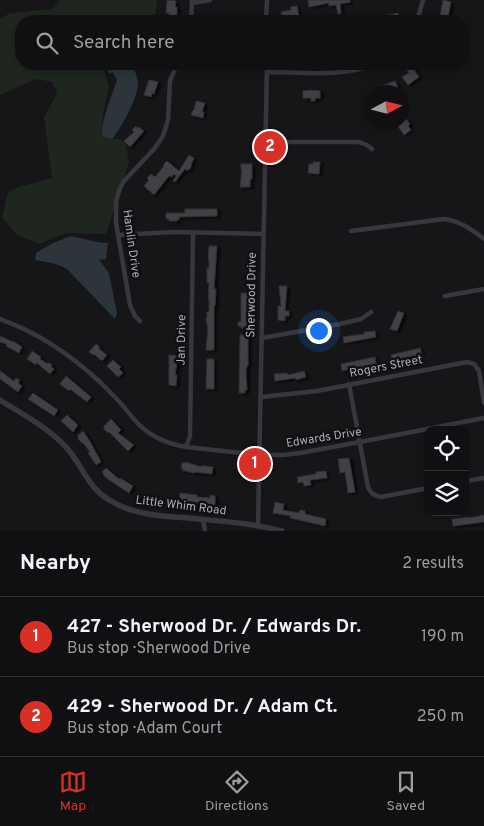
<!DOCTYPE html>
<html lang="en">
<head>
<meta charset="utf-8">
<style>
  body { margin:0; font-family:Overpass,sans-serif; background:#19191b; color:#f1f3f6 }
  .controls { position:absolute; right:15px; bottom:15px; display:grid; overflow:hidden; border-radius:10px; box-shadow:0 2px 8px #0003 }
  .controls button { width:45px; height:45px; display:grid; place-items:center; padding:0; border:0; border-bottom:1px solid #303032; background:#101012; color:#f1f3f6; font:25px sans-serif }
  .compass { position:absolute; left:364px; top:85px; width:45px; height:45px; border-radius:50%; background:#101012; box-shadow:0 2px 8px #0003; rotate:83deg }
  .you { position:absolute; left:318px; top:330px; width:18px; height:18px; margin:-12px; border:4px solid #fff; border-radius:50%; background:#1a73e8; box-shadow:0 0 0 8px #1a73e833 }
  .badge { display:grid; place-items:center; width:32px; height:32px; border-radius:50%; background:#d93025; color:#fff; font-size:16px; font-weight:700 }
  .pin { position:absolute; translate:-50% -50%; border:2px solid #fff; box-shadow:0 1px 5px #0006 }
  .list { margin:0; padding:0; list-style:none }
  h2 { display:flex; justify-content:space-between; align-items:center; height:65px; margin:0; padding:0 20px; font-size:21px }
  h2 small { font-size:16px; font-weight:400; color:#9c9d9f }
  .list li { display:grid; grid-template-columns:32px 1fr auto; gap:15px; align-items:center; box-sizing:border-box; height:80px; padding:0 20px; border-top:1px solid #303032 }
  .list b { display:block; font-size:19px; white-space:nowrap }
  .list p { margin:0; font-size:16px; white-space:nowrap; color:#9c9d9f }
  .list em { font-size:16px; font-style:normal; color:#9c9d9f }
  .icon { flex:none; width:28px; height:28px; fill:none; stroke:currentColor; stroke-width:2; stroke-linecap:round; stroke-linejoin:round }
  .map { position:relative; flex:none; width:484px; height:531px; overflow:hidden }
  .search { position:absolute; background:#101012; box-shadow:0 2px 8px #0003; left:15px; right:15px; top:15px; height:55px; display:flex; align-items:center; gap:12px; box-sizing:border-box; padding:0 18px; border-radius:20px; color:#9c9d9f; font-size:19px }
  .sheet { height:225px; background:#101012 }
  nav { display:flex; justify-content:space-around; align-items:center; box-sizing:border-box; height:70px; border-top:1px solid #303032; background:#101012; font-size:14px; color:#9c9d9f }
  nav a { display:grid; justify-items:center; gap:2px }
  nav .on { color:#d93025 }
  .map>svg:first-child { display:block }
</style>
</head>
<body>
<div class="map">
<svg width="484" height="531" viewBox="0 0 484 531">
  <defs>
    <filter id="shadow"><feDropShadow dx="3" dy="1.5" stdDeviation="1" flood-color="#0009"/></filter>
  </defs>
  <rect width="100%" height="100%" fill="#161618"/>
  <path fill="#1e261f" d="M60,0H157L155,15L158,21H21V64H102L109,87L103,113L102,136L125,141L129,162L106,234L65,233L39,244L16,234L2,217L8,193L18,187L52,178L44,117L57,94L53,82L36,79L0,95V19L10,13L53,9Z"/>
  <path fill="#2c353c" d="M106,64H133C134,70 138,78 138,84C137,99 122,127 112,139L102,136C102,117 111,98 117,80L113,72L109,74Z
    M71,236C83,238 95,243 108,243L106,259L99,260L109,273L117,313L115,319L67,269C57,263 46,262 35,260L36,253L53,243Z"/>
  <path fill="#404145" stroke="#303034" filter="url(#shadow)" d="M167,0L176,1L175,7H177V21H168L169,13H166Z
    M308,0H350V2L340,4L341,13L338,14L336,5L329,6V3L309,7Z
    M443,0L451,2L448,17L440,16Z
    M297,6L299,16L289,18V20L285,21L284,19H283L281,12L291,10V7Z
    M398,13L400,20L395,21H378L377,18Z
    M411,65L419,77L408,85L402,77L409,73L406,68Z
    M149,80L158,82L154,94L152,93L151,97L144,95Z
    M395,81L398,87L391,90L392,92H380L378,87Z
    M309,90L320,91V98H315V101H311V98H303V91Z
    M196,101L205,103L202,112H204L203,118L191,115L193,110H194Z
    M402,117L404,120L406,119L410,124L408,126L411,130L404,135L395,122H402Z
    M136,126L137,128L139,127L144,131L130,147L124,141L134,132L132,130Z
    M189,155L194,158L191,165H192L189,170L188,169L187,171L185,169L175,182L173,181L176,176L174,174L172,177L169,176L154,195L144,186L149,180L147,178L151,174L155,177L164,166L163,165L167,161L179,171Z
    M313,162H320L319,174L308,173L309,164H313Z
    M241,164H252V179H250V187H240L242,169H241Z
    M185,209H217V216L179,217V220H177V221H169V219H166V213H185Z
    M209,246H217L214,289H216L215,306L214,305V350H206L208,326H207V322H206V318H207V312H209V299H208L209,283H207V268H209V259H208Z
    M279,286H287L285,311H289V316H285V321L278,320V306H281Z
    M241,293H249L248,320H249V326H248V328H241V326H238V322H241Z
    M398,311L404,313L397,331L390,329Z
    M375,331L376,337L344,343L343,337L364,334V332Z
    M240,335H248V366H247L246,371L247,390H245V393H239Z
    M0,336L13,342V341L22,347L19,353L6,346L7,344L0,342Z
    M96,344L100,347L98,348L107,355L102,361L94,354L93,355L89,352Z
    M420,348L422,354L402,358L403,359L392,362L391,355Z
    M32,351L41,357L40,359L48,364L49,363L52,365L51,367L54,369L50,374L37,363L36,365L27,359Z
    M169,355L178,356L175,375H177L176,386L169,385Z
    M375,357L376,364L342,371L341,364Z
    M207,359H214V389H206Z
    M113,360L121,367L119,369L123,373L118,377L107,366Z
    M0,371L14,381L16,378L20,380L18,383L22,386L18,392L0,379Z
    M304,371L306,377L296,380L295,378L275,381L274,374L287,373L288,375Z
    M66,376L91,397L87,402L70,389L69,391L60,384Z
    M33,393L58,410L54,416L28,399Z
    M67,415L78,425L73,432L61,421Z
    M111,419L121,430L118,433L134,445L128,451L109,432L108,433L104,429V426Z
    M83,431L91,443L101,462L96,465L88,453L90,452L84,444L81,442L78,439L79,438L77,436Z
    M349,458L355,492L348,493L345,472L340,473L338,459Z
    M185,462L202,467V466H205L213,467L212,474L195,472L194,473L182,470L183,468H181L182,463H185Z
    M106,468L119,479L120,478L133,486L129,493L109,480L103,475L104,474L102,472Z
    M326,471L327,478L310,480L311,485L304,486L303,482L298,483L297,477L316,474V472Z
    M180,493L197,495V497L210,498V495L215,496V505L205,506V504H202V503L191,502V504L185,503V501H179Z
    M275,502L284,504L283,510L299,513L300,510L305,511V514L326,519L325,526L290,518L291,516L273,513Z
    M484,515V522L453,526L452,519L468,517L469,518Z"/>
  <g fill="none" stroke-linecap="round" stroke-linejoin="round">
    <path stroke="#37383d" stroke-width="4.5" d="M192,3L210,0
      M191,21L192,0
      M266,21L267,0
      M417,21L423,0
      M267,72C301,72 343,78 375,64
      M265,142H359L367,145L372,149
      M351,231L444,219C460,221 471,229 484,239
      M118,235L174,232L263,234
      M445,296L484,289
      M0,319C37,332 71,355 100,382C108,390 116,398 124,407C133,418 141,429 154,436C164,442 175,445 186,447L260,455H283L300,453L360,442L484,418
      M140,321L135,316L130,305L116,223V202L120,188L124,181L154,149L163,136L168,120L170,81L177,64
      M262,338L340,324L361,319L371,312
      M349,384L368,487C370,493 374,496 381,497L428,488
      M261,397L317,391L467,362L474,364L479,371L484,403
      M186,447L190,436L193,233
      M465,481L484,478
      M203,519L205,531
      M258,526L267,64"/>
    <path stroke="#37383d" stroke-width="5.5" d="M0,400C22,414 47,427 65,446C83,465 86,487 111,501C134,515 162,516 188,518C219,521 252,523 282,531"/>
  </g>
  <g text-anchor="middle" dominant-baseline="central" stroke-width="5" stroke-linejoin="round" paint-order="stroke">
    <g font-size="12" fill="#a8adb8" stroke="#111113">
      <text transform="translate(131 244) rotate(82)">Hamlin Drive</text>
      <text transform="translate(252 295) rotate(-89)">Sherwood Drive</text>
      <text transform="translate(182 340) rotate(-89)">Jan Drive</text>
      <text transform="translate(386 367) rotate(-11)">Rogers Street</text>
      <text transform="translate(324 438) rotate(-9)">Edwards Drive</text>
      <text transform="translate(181 506) rotate(7)">Little Whim Road</text>
    </g>
  </g>
</svg>
<div class="controls">
<button><svg class="icon" aria-label="locate" viewBox="0 0 24 24"><circle cx="12" cy="12" r="6"/><path d="M12 2v4M12 18v4M2 12h4M18 12h4"/></svg></button>
<button><svg class="icon" aria-label="layers" viewBox="0 0 24 24"><path d="M12 4l9 5-9 5-9-5zM3 14l9 5 9-5"/></svg></button>
</div>
<svg class="compass" viewBox="-18 -18 36 36"><path d="M0-13l5 13h-10z" fill="#e53935"/><path d="M0 13l5-13h-10z" fill="#9c9d9f"/></svg>
<div class="you"></div>
<div class="pin badge" style="left:255px;top:464px">1</div>
<div class="pin badge" style="left:270px;top:147px">2</div>
<div class="search"><svg class="icon" aria-label="search" viewBox="0 0 24 24"><circle cx="10" cy="10" r="6"/><path d="M15 15l6 6"/></svg>Search here</div>
</div>
<section class="sheet">
<h2>Nearby<small>2 results</small></h2>
<ul class="list">
<li><span class="badge">1</span><div><b>427 - Sherwood Dr. / Edwards Dr.</b><p>Bus stop · Sherwood Drive</p></div><em>190 m</em></li>
<li><span class="badge">2</span><div><b>429 - Sherwood Dr. / Adam Ct.</b><p>Bus stop · Adam Court</p></div><em>250 m</em></li>
</ul>
</section>
<nav>
<a class="on"><svg class="icon" aria-label="map" viewBox="0 0 24 24"><path d="M3 6l6-2 6 2 6-2v14l-6 2-6-2-6 2zM9 4v14M15 6v14"/></svg>Map</a>
<a><svg class="icon" aria-label="directions" viewBox="0 0 24 24"><path d="M12 3l9 9-9 9-9-9zM9 14v-3h6M13 9l2 2-2 2"/></svg>Directions</a>
<a><svg class="icon" aria-label="saved" viewBox="0 0 24 24"><path d="M7 4h10v16l-5-4-5 4z"/></svg>Saved</a>
</nav>
</body>
</html>
